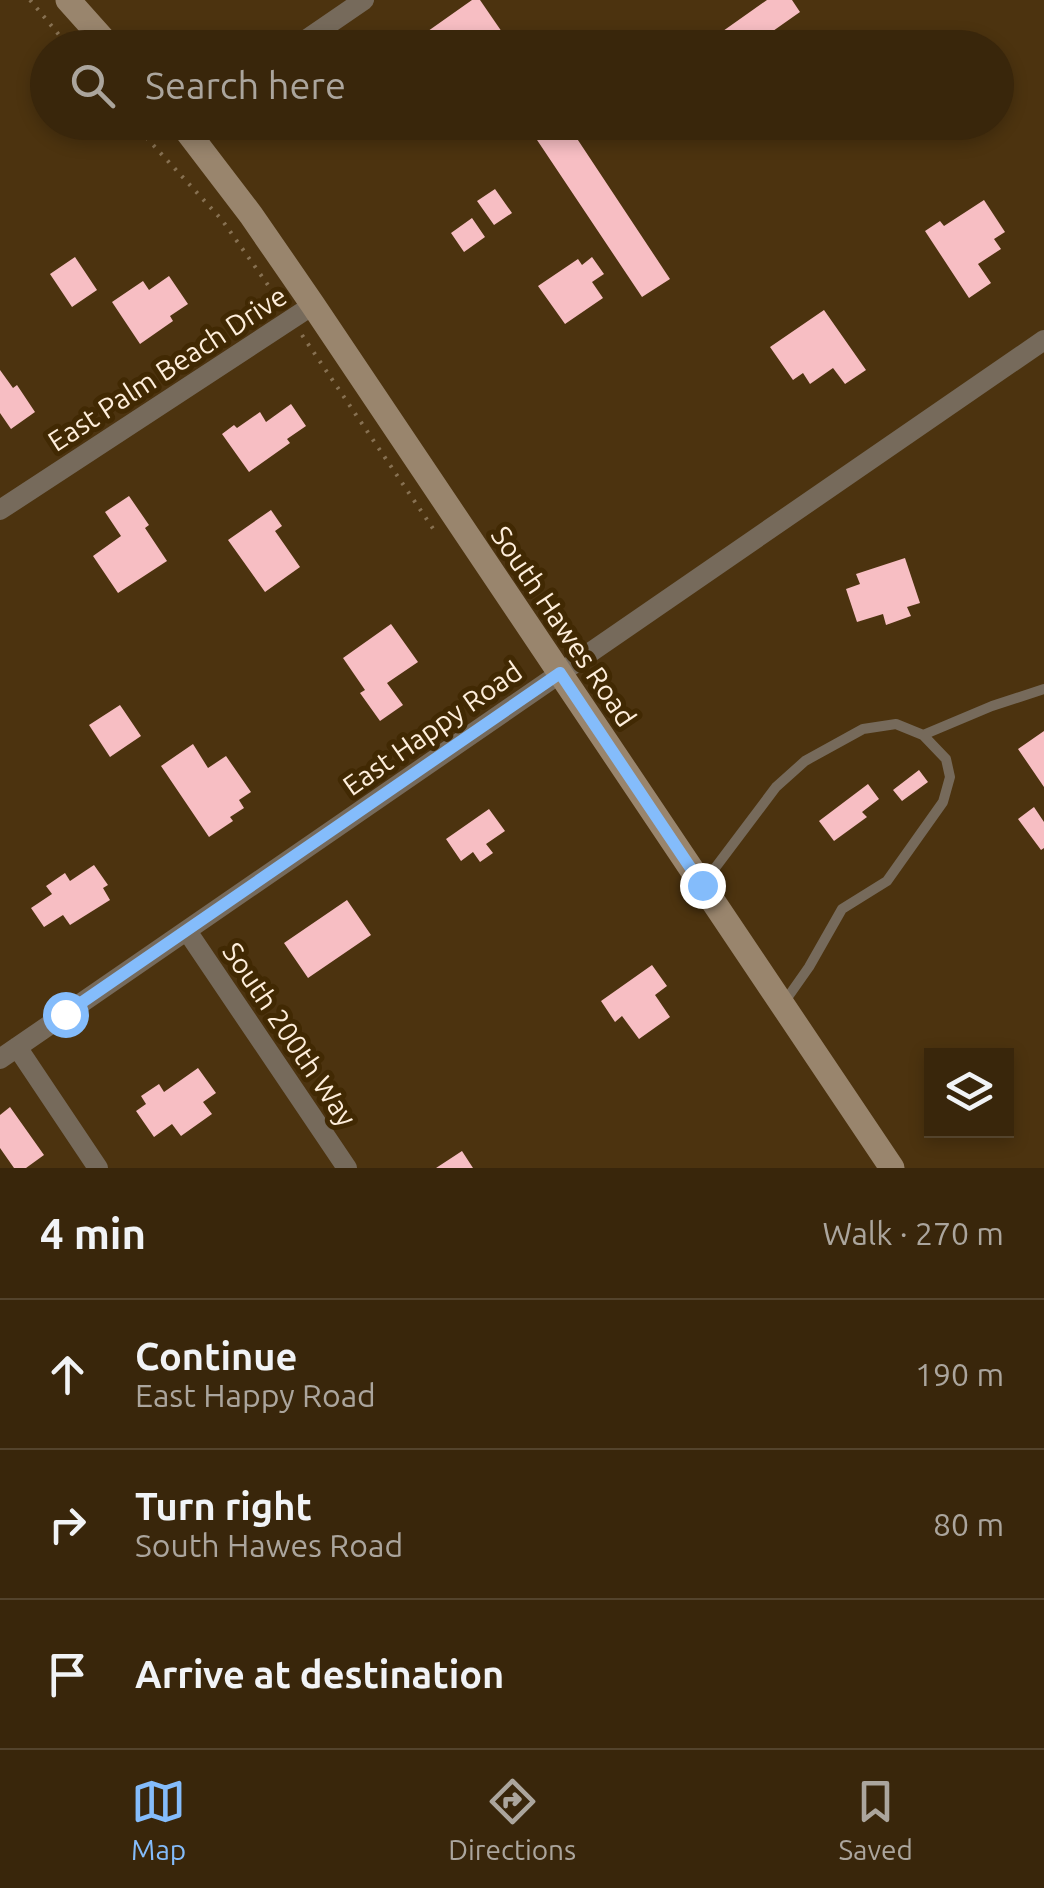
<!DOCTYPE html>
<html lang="en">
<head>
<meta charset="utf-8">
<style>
  body { margin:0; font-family:Ubuntu,sans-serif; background:#443219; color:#f1f3f6 }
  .controls { position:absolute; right:30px; bottom:30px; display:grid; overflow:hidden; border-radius:0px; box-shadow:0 5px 15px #0003 }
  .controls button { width:90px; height:90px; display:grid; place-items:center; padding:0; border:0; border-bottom:2px solid #53432c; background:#39260b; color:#f1f3f6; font:50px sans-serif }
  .stop { position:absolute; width:30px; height:30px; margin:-22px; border:8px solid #84bcfb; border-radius:50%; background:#fff }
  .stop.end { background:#84bcfb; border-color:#fff; box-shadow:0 2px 10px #0008 }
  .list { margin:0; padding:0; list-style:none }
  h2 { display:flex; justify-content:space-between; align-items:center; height:130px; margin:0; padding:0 40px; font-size:42px }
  h2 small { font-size:32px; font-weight:400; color:#aba59d }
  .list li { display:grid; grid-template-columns:65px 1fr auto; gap:30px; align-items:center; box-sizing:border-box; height:150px; padding:0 40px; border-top:2px solid #53432c }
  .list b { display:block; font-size:38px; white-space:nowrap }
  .list p { margin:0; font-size:32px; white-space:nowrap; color:#aba59d }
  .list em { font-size:32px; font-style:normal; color:#aba59d }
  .icon { flex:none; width:55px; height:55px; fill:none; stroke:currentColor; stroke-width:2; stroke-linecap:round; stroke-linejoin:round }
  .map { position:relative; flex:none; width:1044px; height:1168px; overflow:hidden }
  .search { position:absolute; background:#39260b; box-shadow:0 5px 15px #0003; left:30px; right:30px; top:30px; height:110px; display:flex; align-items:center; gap:25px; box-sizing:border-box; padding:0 35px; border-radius:55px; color:#aba59d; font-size:38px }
  .sheet { height:580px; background:#39260b }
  nav { display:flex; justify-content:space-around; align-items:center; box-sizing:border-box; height:140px; border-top:2px solid #53432c; background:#39260b; font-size:28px; color:#aba59d }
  nav a { display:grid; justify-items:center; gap:5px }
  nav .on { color:#84bcfb }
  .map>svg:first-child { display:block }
</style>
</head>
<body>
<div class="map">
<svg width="1044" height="1168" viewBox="0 0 1044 1168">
  <rect width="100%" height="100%" fill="#4c330f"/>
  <path fill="#f7bec3" d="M472,0H480L502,32L479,48H404Z
    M767,0H792L800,12L749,48H735L723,31Z
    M525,122H566L670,279L642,297Z
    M495,189L512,213L494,225L477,201Z
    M984,200L1005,232L994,239L1001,249L978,264L991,283L969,298L925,231L940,221L944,226Z
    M472,218L485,237L464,252L451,233Z
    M75,257L97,290L72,307L50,274Z
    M592,257L604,274L592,282L603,298L565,324L538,286L578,259L582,265Z
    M169,276L188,304L170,316L173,321L140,344L112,302L143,281L149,290Z
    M824,310L866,370L845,384L833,368L810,384L803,373L793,380L770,347Z
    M0,370L13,388L17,385L35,412L11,429L0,413Z
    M291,404L306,426L287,439L290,443L249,472L222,434L234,425L237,428L260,412L266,422Z
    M129,496L149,525L145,528L167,561L118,593L93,556L121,536L105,512Z
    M271,510L282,526L275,531L300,567L265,592L228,540Z
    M905,558L920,603L907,607L911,616L886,625L883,614L857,622L846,589L860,584L856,574Z
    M391,624L418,662L387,683L403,705L380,721L360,693L365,690L343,658Z
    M120,705L141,736L110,757L89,725Z
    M1044,731V787L1018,749Z
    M193,744L208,768L226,756L251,792L239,800L244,808L230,817L233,821L209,837L161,766Z
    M919,770L928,782L902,801L893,790Z
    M868,784L879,799L862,812L867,817L834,841L819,821Z
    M1034,807L1044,822V848L1041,850L1018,819Z
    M489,809L505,831L486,844L493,853L480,862L473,852L461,861L446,839Z
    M94,865L108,885L103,888L110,900L70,925L63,915L44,927L31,908L52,894L46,886L65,873L70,881Z
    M347,900L371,935L308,978L284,943Z
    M652,965L667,986L655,995L670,1017L639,1039L622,1016L615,1022L601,1001Z
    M198,1068L216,1093L203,1102L212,1114L181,1136L172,1124L154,1137L136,1111L146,1104L141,1096L159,1084L164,1092Z
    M10,1107L44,1155L26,1168H14L0,1148V1115Z
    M462,1151L473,1168H436Z"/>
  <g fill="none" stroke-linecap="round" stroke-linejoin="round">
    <path stroke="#877152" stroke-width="4" stroke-dasharray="2.5 8" stroke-linecap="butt" d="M30,0L70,48
      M132,122L222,220L280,302
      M302,335L434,530"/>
    <path stroke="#766a5b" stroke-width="10" d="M923,735L992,706L1044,689
      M703,884L776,787L805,761L863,729L896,724L923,735L946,759L950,777L943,802L887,881L842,909L809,967L783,1004"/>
    <path stroke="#766a5b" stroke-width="20" d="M294,48L364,0
      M0,510L313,305
      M187,931L347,1168
      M17,1047L98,1168
      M0,1059L1044,340"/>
    <path stroke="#99856d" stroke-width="25" d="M68,0L111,48
      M180,122L251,215L313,305L892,1168"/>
  </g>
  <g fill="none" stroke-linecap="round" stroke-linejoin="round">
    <path stroke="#84bcfb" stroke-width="12" d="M65,1014L560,673L702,885"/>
  </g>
  <g text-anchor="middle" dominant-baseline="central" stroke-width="10" stroke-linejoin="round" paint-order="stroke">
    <g font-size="28" fill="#feeedb" stroke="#412903">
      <text transform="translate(167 368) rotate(-33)">East Palm Beach Drive</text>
      <text transform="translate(564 626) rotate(56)">South Hawes Road</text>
      <text transform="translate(432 728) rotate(-35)">East Happy Road</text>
      <text transform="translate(290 1034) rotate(56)">South 200th Way</text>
    </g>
  </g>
</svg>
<div class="controls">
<button><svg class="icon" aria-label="layers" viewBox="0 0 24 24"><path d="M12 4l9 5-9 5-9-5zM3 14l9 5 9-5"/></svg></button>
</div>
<div class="stop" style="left:65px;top:1014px"></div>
<div class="stop end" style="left:702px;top:885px"></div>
<div class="search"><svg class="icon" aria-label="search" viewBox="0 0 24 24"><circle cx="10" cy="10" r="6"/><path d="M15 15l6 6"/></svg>Search here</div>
</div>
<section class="sheet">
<h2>4 min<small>Walk · 270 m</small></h2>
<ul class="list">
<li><svg class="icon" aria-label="ahead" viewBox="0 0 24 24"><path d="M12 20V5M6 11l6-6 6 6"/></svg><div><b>Continue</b><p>East Happy Road</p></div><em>190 m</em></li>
<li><svg class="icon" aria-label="right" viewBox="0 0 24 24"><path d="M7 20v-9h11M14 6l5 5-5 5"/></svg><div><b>Turn right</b><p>South Hawes Road</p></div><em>80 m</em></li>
<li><svg class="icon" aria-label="arrive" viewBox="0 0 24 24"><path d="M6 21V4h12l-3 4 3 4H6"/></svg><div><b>Arrive at destination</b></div></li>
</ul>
</section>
<nav>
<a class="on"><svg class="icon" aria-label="map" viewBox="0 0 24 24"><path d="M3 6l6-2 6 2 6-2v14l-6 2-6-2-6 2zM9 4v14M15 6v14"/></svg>Map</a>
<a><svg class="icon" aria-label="directions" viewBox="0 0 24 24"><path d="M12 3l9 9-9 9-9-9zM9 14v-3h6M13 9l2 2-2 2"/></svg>Directions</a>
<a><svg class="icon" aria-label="saved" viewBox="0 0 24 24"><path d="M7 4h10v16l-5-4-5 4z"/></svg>Saved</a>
</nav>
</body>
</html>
